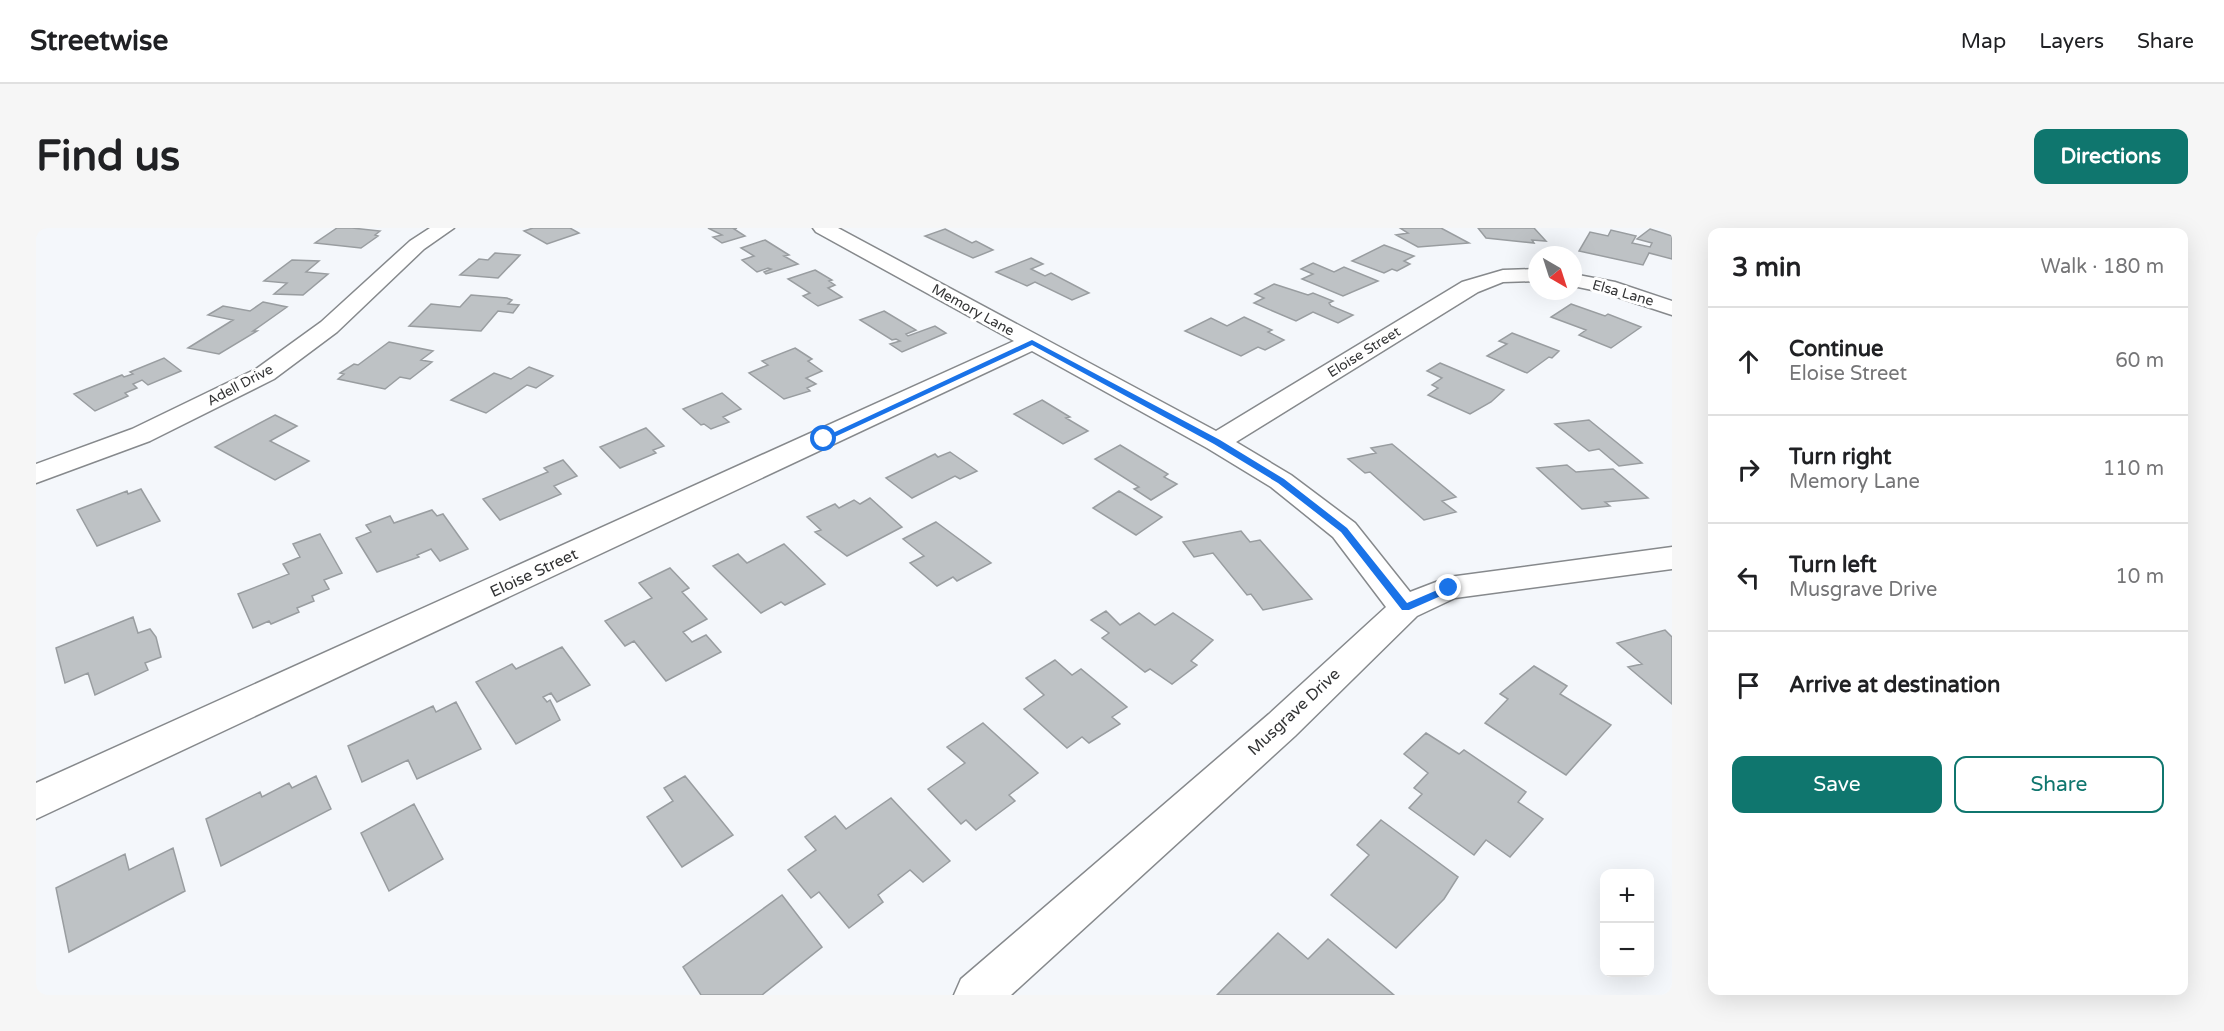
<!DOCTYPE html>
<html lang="en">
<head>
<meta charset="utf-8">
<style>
  body { margin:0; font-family:"Varela Round",sans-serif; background:#f6f6f6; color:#202124 }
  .controls { position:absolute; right:18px; bottom:18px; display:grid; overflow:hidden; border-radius:12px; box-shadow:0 6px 24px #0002 }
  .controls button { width:54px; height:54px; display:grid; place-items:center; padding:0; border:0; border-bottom:2px solid #e0e0e0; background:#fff; color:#202124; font:30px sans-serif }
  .compass { position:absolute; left:1492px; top:18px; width:54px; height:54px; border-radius:50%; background:#fff; box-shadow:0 6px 24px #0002; rotate:141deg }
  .stop { position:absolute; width:18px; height:18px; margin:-14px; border:4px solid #1a73e8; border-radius:50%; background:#fff }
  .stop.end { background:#1a73e8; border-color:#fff; box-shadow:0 2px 6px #0008 }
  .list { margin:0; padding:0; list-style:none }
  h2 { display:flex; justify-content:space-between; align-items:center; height:78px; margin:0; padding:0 24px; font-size:26px }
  h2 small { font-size:20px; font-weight:400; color:#757577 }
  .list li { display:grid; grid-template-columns:39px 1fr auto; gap:18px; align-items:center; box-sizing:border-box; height:108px; padding:0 24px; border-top:2px solid #e0e0e0 }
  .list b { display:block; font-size:22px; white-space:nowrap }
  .list p { margin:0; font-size:20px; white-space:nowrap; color:#757577 }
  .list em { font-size:20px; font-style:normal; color:#757577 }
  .actions { display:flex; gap:12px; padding:18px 24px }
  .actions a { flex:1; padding:14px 0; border:2px solid #0f766e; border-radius:12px; text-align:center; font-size:21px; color:#0f766e }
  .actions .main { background:#0f766e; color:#fff }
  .icon { flex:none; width:33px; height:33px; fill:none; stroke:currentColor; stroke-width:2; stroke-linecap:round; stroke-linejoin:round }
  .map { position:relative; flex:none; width:1636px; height:767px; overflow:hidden; border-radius:12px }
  header { display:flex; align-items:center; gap:36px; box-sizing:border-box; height:84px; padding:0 30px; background:#fff; border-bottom:2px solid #e0e0e0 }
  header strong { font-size:28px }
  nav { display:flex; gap:33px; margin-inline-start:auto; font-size:21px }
  .intro { display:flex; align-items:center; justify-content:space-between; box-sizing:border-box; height:144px; padding:0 36px }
  h1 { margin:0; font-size:42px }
  .button { padding:15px 27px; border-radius:12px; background:#0f766e; color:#fff; font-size:21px; font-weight:700 }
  main { display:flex; gap:36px; padding:0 36px }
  aside { flex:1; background:#fff; border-radius:12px; box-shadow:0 6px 24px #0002 }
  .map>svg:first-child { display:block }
</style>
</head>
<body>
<header>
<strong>Streetwise</strong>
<nav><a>Map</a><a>Layers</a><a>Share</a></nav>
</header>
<div class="intro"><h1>Find us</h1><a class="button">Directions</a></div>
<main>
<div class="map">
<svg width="1636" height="767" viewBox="0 0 1636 767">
  <rect width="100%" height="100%" fill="#f4f7fb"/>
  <path fill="#bec2c5" stroke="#999da0" stroke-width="1.5" d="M301,0H316L344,3L339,7L342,8L325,20L279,15Z
    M497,0H534L543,5L511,16L488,3Z
    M672,0H701L698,1L709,8L686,15L677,9L686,7Z
    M1364,0H1405L1433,15L1382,19L1360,7L1372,5Z
    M1442,0H1498L1510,13L1496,12L1498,15L1450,10Z
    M909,1L936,15L940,13L957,22L937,30L889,8Z
    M1614,1L1636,8V31L1613,25L1607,37L1543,23L1554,4L1572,8L1575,2L1600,8L1596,15L1614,19L1616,15L1601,11Z
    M729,12L753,27L748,28L762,36L730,46L728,44L735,41L732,40L721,44L706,32L718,28L705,20Z
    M1348,17L1378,28L1368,33L1374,36L1361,43L1356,41L1348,45L1316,33Z
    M459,25L484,27L462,50L424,47L443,31L452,32Z
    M995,30L1007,36L995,41L1009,48L1015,45L1053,65L1036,72L999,54L991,58L960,44Z
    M256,32L283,33L270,44L292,46L267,67L238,66L251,55L228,53Z
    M1277,35L1298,44L1308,39L1342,53L1307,68L1266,51L1277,46L1265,41Z
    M779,42L796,52L793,53L799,57L792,60L806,69L782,78L767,68L774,65L752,51Z
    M1238,56L1272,67L1277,65L1297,73L1293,75L1295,78L1317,87L1302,95L1277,84L1260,93L1218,75L1228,70L1219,66Z
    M435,67L471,70L476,72L472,76L483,77L477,85L462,83L445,103L373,98L395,76L424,79Z
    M227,74L251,79L217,103H221L183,126L152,120L197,92L172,87L187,78L214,83Z
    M1535,76L1569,88L1572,86L1605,99L1575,120L1543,107L1550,102L1515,89Z
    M848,83L880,102L870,106L872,108L899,98L910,105L866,124L854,116L864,113L860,111L856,112L824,92Z
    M1208,89L1236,102L1232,104L1248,112L1229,122L1222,119L1205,128L1149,103L1175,90L1191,98Z
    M1476,105L1523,123L1516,130L1513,129L1491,145L1451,128L1471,116L1463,113Z
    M353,114L397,123L385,132L396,134L374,151L364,149L349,161L302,151L308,146L304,145L318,136L322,137Z
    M759,120L776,131L772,133L786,143L770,150L780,156L771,160L774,163L748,171L713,145L732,137L726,133Z
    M128,130L145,143L112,157L106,152L97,156L101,160L89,165L92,168L59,183L38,166L86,147L88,149L97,146L94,144Z
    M1404,135L1468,162L1455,174L1434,186L1392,167L1402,160L1396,157L1406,150L1391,143Z
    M493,139L517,148L500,160L491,157L450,185L415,172L458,145L475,151Z
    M686,165L705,181L687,189L693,194L675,201L668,196L665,197L647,181Z
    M1006,172L1034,189L1030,190L1052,203L1027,216L978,186Z
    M239,187L261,198L234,213L273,233L239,252L179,219Z
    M1553,192L1606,235L1583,238L1563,221L1553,223L1519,196Z
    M610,200L628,218L617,222L620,225L584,240L564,219Z
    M1356,216L1420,269L1406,273L1420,284L1388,292L1334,244L1329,245L1312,231L1340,225L1335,220Z
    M1084,217L1132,246L1128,249L1141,256L1115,272L1098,261L1103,259L1059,231Z
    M914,224L941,243L924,251L919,248L876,270L850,250L899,226L902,229Z
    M527,232L541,248L518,258L525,266L464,292L447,271L512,244L508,240Z
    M1531,237L1540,244L1577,241L1612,270L1569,274L1574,278L1546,281L1501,240Z
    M105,261L124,293L61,318L41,282L91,263L92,266Z
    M1083,263L1126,289L1100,307L1057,280Z
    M834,270L866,299L811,328L779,304L785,302L771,289L799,276L803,280L818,272L824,276Z
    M396,282L401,288L407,286L432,321L404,333L395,321L381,327L383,329L341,344L320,310L335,304L330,297L354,288L358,295Z
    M900,294L955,335L921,353L917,349L901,358L874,335L888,328L867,311Z
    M1205,303L1214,314L1224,312L1276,371L1227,382L1215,366L1211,367L1177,325L1158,329L1147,314Z
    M284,306L306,345L288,352L293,361L276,368L278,373L261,380L263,384L235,396L233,393L217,400L202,366L253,346L247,336L264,329L257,316Z
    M748,316L789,356L749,377L745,374L725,385L677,338L702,326L711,335Z
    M634,340L653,360L646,364L671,391L647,404L656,414L670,407L685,424L630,453L598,413L589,418L569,393L616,370L603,355Z
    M1070,383L1084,397L1103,385L1119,397L1137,385L1177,412L1155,433L1161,437L1136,456L1114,441L1109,444L1066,410L1073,405L1055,392Z
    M97,389L102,405L114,401L120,409L125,429L109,435L112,442L59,467L52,445L29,455L20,420Z
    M1629,402L1636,409V476L1592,439L1606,436L1581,415Z
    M526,419L554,457L521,474L515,465L507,469L511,474L514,472L524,492L480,516L440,454L476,436L480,441Z
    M1019,432L1036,447L1045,441L1091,479L1076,489L1084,496L1053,515L1046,509L1031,520L988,481L1008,467L990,450Z
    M1498,438L1531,458L1524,466L1575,497L1530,547L1449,495L1472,471L1464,466Z
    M420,474L445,521L381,551L372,532L326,554L312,518L397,478L400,484Z
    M947,495L1002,545L973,567L979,573L940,602L930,592L925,596L892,561L929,535L911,519Z
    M1390,505L1423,526L1428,522L1490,564L1482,574L1507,591L1474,629L1450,612L1438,627L1373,580L1386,566L1378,560L1392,545L1368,526Z
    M280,548L295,581L185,638L170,591L224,564L226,569L253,555L256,560Z
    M649,548L697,607L646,639L611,589L637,573L628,560Z
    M855,570L914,633L887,654L874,642L842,667L847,674L813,700L783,664L775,670L752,642L780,622L769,609L799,588L810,601Z
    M378,576L407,631L353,663L325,605Z
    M1345,592L1422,649L1408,671L1360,720L1295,667L1333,627L1321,617Z
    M137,620L149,663L33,724L20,660L89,626L93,642Z
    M746,667L786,719L726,767H665L647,739Z
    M1242,705L1272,731L1292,711L1358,767H1181Z"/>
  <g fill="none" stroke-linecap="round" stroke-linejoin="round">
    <defs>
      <path id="minor" d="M394,0H418L388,21L301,104L238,151L114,213L0,255V236L96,201L220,141L285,94L374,13Z
        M777,0H802L1180,203L1426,54L1467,42L1501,41V53L1467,54L1442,64L1200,214L1255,247L1319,295L1374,364L1413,349L1636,319V341L1419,370L1381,388L1259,508L975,767H918L925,751L1233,486L1350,379L1297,309L1235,259L1171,220L996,123L0,591V555L978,113L780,4Z
        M1537,46L1579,54L1636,73V87L1566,64L1537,58Z"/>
    </defs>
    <use href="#minor" stroke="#86898c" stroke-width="3"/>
    <use href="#minor" fill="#fff" fill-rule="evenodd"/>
  </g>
  <path fill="#1a73e8" d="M996,112L1184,212L1248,251L1311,300L1371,375L1413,357L1416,358V363L1373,382H1366L1305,304L1242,255L1178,216L996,117L790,213L784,211Z"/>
  <g text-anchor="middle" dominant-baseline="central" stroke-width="6" stroke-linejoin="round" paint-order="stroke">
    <g font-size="14" fill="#333435" stroke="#fff">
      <text transform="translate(1587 65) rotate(16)">Elsa Lane</text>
      <text transform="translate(937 82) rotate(29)">Memory Lane</text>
      <text transform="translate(1328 124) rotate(-32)">Eloise Street</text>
      <text transform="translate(204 157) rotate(-28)">Adell Drive</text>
    </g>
    <g font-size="16" fill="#333435" stroke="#fff">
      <text transform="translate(498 345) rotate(-25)">Eloise Street</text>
      <text transform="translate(1258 484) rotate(-43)">Musgrave Drive</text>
    </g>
  </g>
</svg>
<div class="controls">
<button>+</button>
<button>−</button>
</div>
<svg class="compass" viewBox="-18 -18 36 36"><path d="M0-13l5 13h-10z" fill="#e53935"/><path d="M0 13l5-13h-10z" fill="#757577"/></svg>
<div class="stop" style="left:788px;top:211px"></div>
<div class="stop end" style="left:1413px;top:360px"></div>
</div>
<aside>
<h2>3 min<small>Walk · 180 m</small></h2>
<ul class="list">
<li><svg class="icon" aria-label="ahead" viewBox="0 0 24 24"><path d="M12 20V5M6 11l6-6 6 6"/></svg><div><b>Continue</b><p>Eloise Street</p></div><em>60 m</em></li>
<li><svg class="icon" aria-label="right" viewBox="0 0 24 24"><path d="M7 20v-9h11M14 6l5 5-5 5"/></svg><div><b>Turn right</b><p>Memory Lane</p></div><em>110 m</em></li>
<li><svg class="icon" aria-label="left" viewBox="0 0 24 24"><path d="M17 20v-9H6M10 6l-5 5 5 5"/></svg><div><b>Turn left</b><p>Musgrave Drive</p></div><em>10 m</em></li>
<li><svg class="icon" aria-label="arrive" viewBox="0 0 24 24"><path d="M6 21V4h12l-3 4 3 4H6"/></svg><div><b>Arrive at destination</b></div></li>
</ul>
<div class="actions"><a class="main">Save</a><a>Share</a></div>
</aside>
</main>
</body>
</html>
